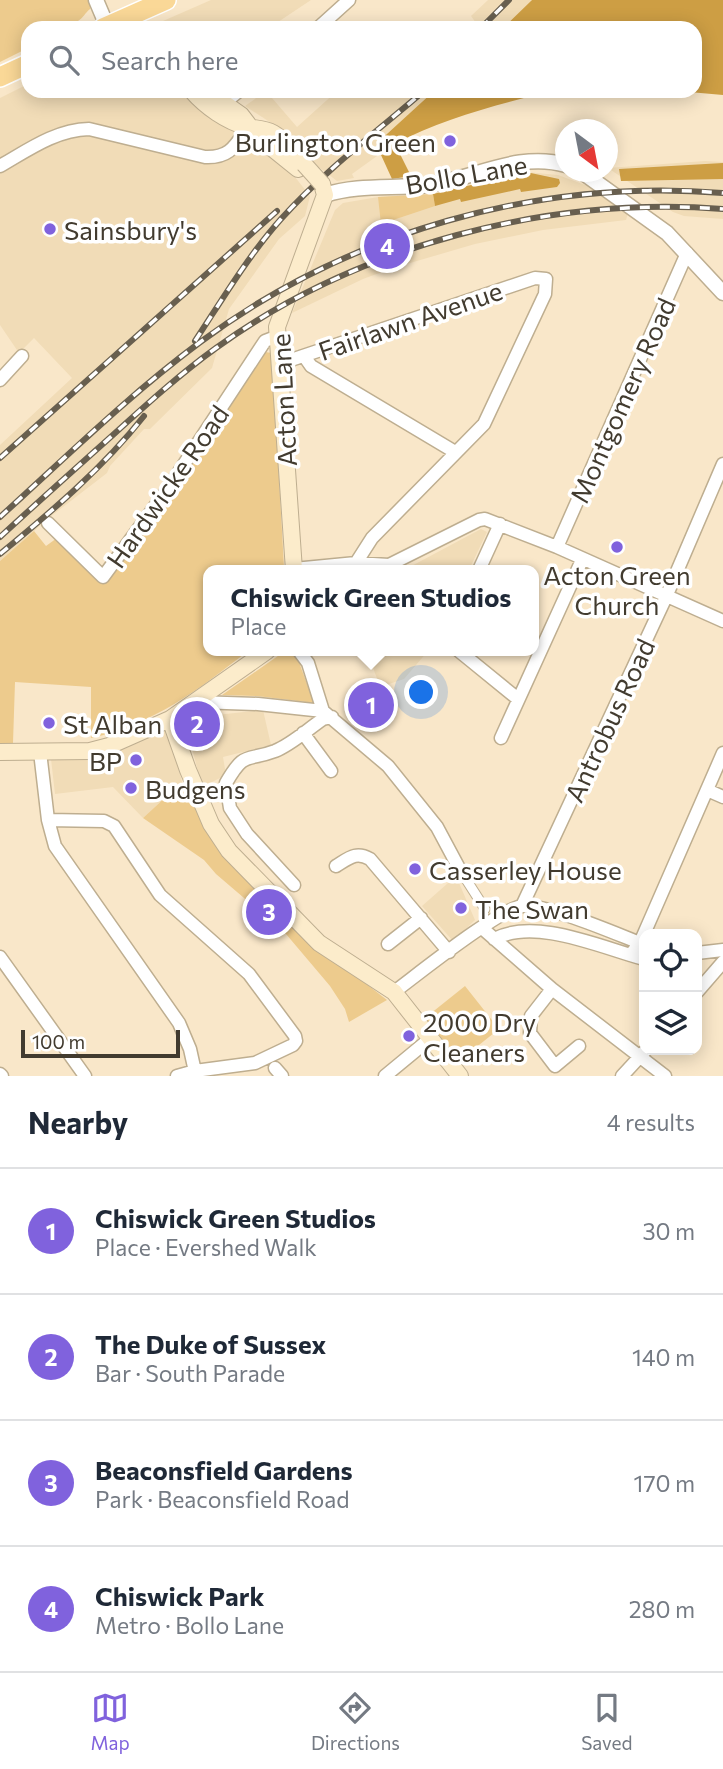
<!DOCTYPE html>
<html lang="en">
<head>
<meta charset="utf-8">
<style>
  body { margin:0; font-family:Commissioner,sans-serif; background:#f2f2f3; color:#1f2937 }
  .controls { position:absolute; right:21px; bottom:21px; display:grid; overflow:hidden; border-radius:14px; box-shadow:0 4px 18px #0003 }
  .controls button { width:63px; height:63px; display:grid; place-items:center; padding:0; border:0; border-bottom:2px solid #e0e1e3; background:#fff; color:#1f2937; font:35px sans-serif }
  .compass { position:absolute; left:555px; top:119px; width:63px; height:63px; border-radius:50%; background:#fff; box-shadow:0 4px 18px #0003; rotate:148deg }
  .scale { position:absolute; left:21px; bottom:18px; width:159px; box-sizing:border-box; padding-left:7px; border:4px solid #423b2f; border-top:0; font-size:19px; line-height:24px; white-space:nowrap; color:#423b2f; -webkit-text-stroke:5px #fff; paint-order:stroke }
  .you { position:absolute; left:422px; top:693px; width:24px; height:24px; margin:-18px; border:5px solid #fff; border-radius:50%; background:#1a73e8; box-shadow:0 0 0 10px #1a73e833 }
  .badge { display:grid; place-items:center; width:46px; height:46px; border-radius:50%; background:#8062dd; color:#fff; font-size:23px; font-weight:700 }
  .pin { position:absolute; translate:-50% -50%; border:4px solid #fff; box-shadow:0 2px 7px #0006 }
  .popup { position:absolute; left:203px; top:565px; width:336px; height:91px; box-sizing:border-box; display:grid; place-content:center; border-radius:14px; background:#fff; filter:drop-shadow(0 2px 5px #0005); font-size:23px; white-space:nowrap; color:#747a83 }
  .popup b { font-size:26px; color:#1f2937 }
  .popup::after { content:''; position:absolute; left:50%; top:100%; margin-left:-14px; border:14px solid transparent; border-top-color:#fff }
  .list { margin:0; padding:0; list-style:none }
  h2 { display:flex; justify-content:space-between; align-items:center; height:91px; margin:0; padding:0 28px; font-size:30px }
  h2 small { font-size:23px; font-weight:400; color:#747a83 }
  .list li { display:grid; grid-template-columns:46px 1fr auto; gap:21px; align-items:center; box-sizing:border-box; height:126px; padding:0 28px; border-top:2px solid #e0e1e3 }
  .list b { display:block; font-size:26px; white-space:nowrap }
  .list p { margin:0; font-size:23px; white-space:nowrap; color:#747a83 }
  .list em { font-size:23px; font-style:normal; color:#747a83 }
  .icon { flex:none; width:38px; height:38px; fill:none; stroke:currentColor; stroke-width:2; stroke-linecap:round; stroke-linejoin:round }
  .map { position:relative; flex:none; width:723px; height:1076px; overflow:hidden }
  .search { position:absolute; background:#fff; box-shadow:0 4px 18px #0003; left:21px; right:21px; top:21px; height:77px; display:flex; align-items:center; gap:18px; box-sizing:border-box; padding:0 24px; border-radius:21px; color:#747a83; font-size:26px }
  .sheet { height:595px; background:#fff }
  nav { display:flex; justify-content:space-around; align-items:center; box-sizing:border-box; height:98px; border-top:2px solid #e0e1e3; background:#fff; font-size:19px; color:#747a83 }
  nav a { display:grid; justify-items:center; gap:4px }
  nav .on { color:#8062dd }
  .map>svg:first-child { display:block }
</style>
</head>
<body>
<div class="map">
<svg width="723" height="1076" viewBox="0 0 723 1076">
  <rect width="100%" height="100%" fill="#f9e7c9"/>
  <path fill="#f1dcb7" d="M211,0H311L269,28H147Z
    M488,0H532L503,28H470L476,23L471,16Z
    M28,84V91H175L254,144L295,177L310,196L305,216L279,239L229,309L212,368L150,429H144L110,466L107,473L50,517L0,561V445L72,378L34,338L19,353L0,325V98Z
    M266,91L297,127L337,91H391L394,95L399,91H434L376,144L377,156L352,174L354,178L337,181L316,165L291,136L245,106Z
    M705,161L723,162V219L684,216L673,212L608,168Z
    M526,172L558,175L588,186L628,213L626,220L543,230L475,244L393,268L363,279L292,313L335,210L343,203L378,197L440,193Z
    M481,529L487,532L469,570H404Z
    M367,651H428L404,679L380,687Z
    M263,710L271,745L223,757L226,775L202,787L186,725L216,715Z
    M168,722L182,782L143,818L113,787L55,794L51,759Z
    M456,876L475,920L453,941L422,906Z"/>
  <path fill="#edcb8d" d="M0,0H90V9C85,13 83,18 78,21C65,32 44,28 28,28V48L0,62Z
    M433,194L435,206L381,224L378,197Z
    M265,352L272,353L284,567H281V570H208V651H248C198,690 154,724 91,738V687L15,682L13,743H0V561L34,531L46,546L57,538L104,584Z
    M285,651H293L296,654L314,703L257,696L222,695Z
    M182,782L207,827L255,891L315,948L356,976L387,1000L349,1022L345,1009L330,986L286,934L216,874L204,860L143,818Z
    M465,986L499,1029L459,1061L425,1018Z"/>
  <path fill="#cd9e44" d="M532,0H723V95L678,91H695V28H503Z
    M434,91H551C497,105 443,118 395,144L411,176L392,179L376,144Z
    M723,163V179L621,181L619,169Z
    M526,172L559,179L560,183L557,187L521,192L520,189L461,202L460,199L435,206L433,194Z"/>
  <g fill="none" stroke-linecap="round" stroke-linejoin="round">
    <defs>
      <path id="pedestrian" d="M462,873L485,909"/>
      <path id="minor" d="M318,28L349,0
        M224,103L239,91
        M0,166C28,150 55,130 89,129L205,157C230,158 235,146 248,127
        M304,356L311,366L455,452
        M279,364L535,278L546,279L545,294L484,424L372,538L356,563
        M0,380L22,356
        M48,523L103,577L167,490L265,341L278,336
        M557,547L687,253
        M294,569L356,563L389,565L479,520L485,519L557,547L723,621
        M479,570L500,524
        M299,651L308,663L323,711
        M459,651L518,699
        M197,702L258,704L323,711L388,766L437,827L460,870
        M303,733L331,771
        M501,738L582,560
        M40,752L48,820L55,846L179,1023L190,1049L196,1076
        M707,790L723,797
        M48,820L104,821L114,826L160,895L249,974L295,1036L296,1041L293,1045L255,1063L195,1071L177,1076
        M336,866C349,858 356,851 370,859L449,952
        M294,885L247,834L230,808L226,783C245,750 246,762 275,751C292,744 308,729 323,719L332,717
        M522,906L666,597L723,464
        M482,928L552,989L665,1076
        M494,939C536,917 602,948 644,959
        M388,944L421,918
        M697,953L723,950
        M630,955L640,943L723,753
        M0,957L85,1076
        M552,989L531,1016L530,1033L555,1066L579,1046
        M394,992C417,975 501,907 523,906C547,904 614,933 640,943
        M697,992L723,962
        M275,1068L282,1076
        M0,1074L2,1076
        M385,1076L431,1038
        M622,1076L646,1050"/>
      <path id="tertiary" d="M96,0L107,26
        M582,172L667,233L723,293
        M325,195C358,184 394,189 428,185C474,179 518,151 566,165"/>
      <path id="secondary" d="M192,91C206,107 226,121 247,127C256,129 264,128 273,133C285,140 295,153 304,164
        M199,92L224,103L241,115L257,136L298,169
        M294,570L277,327L325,195L322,184
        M170,719L188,770L211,824L229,851L319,943L394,992L460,1076
        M0,752L90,751L109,746L170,719L267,651"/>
      <path id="primary" d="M103,28L166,0
        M0,77L28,64"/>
    </defs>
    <use href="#pedestrian" stroke="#beae90" stroke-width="11"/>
    <use href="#minor" stroke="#beae90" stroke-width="15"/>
    <use href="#tertiary" stroke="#beae90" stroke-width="17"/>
    <use href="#secondary" stroke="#beae90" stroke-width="18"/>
    <use href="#primary" stroke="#fff" stroke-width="22"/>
    <use href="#pedestrian" stroke="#fff" stroke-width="9"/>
    <use href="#minor" stroke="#fff" stroke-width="12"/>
    <use href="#tertiary" stroke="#fff" stroke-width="14"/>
    <use href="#secondary" stroke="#fceccb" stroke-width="16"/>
    <use href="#primary" stroke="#fad897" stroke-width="19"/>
    <defs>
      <path id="rail" d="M481,28L509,0
        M195,341C222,300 248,256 281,219C323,172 376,132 424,91
        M0,458L277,211
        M0,517C65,458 129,395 199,343C348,232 538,178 723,193
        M0,537C38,502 76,468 114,434C147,404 180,374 216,348C358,245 548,196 723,209
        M0,554C51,512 103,468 144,416"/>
    </defs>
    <use href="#rail" stroke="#685f4f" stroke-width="6"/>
    <use href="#rail" stroke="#fff" stroke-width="3.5" stroke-dasharray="10" stroke-linecap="butt"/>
    <defs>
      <path id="secondary-bridge" d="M304,164L322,184"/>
    </defs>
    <use href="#secondary-bridge" stroke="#beae90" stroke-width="18" stroke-linecap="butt"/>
    <use href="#secondary-bridge" stroke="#fceccb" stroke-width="16"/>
  </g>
  <g fill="#8062dd" stroke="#fff" stroke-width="2.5">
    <circle cx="450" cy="141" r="7"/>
    <circle cx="50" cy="229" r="7"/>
    <circle cx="617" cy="547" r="7"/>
    <circle cx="49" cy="723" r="7"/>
    <circle cx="136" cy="760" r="7"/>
    <circle cx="131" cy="788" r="7"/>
    <circle cx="415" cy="869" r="7"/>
    <circle cx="461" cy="908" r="7"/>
    <circle cx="409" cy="1036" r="7"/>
  </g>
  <g text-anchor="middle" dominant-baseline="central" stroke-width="7" stroke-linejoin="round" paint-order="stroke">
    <g font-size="26" fill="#423b2f" stroke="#fff" text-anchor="start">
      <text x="436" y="141" text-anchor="end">Burlington Green</text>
      <text x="64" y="229">Sainsbury's</text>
      <text x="617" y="574" text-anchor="middle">Acton Green<tspan x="617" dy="30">Church</tspan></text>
      <text x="63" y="723">St Alban</text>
      <text x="122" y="760" text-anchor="end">BP</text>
      <text x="145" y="788">Budgens</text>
      <text x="429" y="869">Casserley House</text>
      <text x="475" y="908">The Swan</text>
      <text x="423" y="1021">2000 Dry<tspan x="423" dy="30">Cleaners</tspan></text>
    </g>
    <g font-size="26" fill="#423b2f" stroke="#fff">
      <text transform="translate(466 174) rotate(-10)">Bollo Lane</text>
      <text transform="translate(410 320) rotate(-19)">Fairlawn Avenue</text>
      <text transform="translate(283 400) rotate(-93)">Acton Lane</text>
      <text transform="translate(622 400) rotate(-66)">Montgomery Road</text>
      <text transform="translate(167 486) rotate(-55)">Hardwicke Road</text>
      <text transform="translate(609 720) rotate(-65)">Antrobus Road</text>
    </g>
  </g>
</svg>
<div class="controls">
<button><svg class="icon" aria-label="locate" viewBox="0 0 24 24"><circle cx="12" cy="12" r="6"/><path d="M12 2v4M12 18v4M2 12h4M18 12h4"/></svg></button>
<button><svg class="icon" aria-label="layers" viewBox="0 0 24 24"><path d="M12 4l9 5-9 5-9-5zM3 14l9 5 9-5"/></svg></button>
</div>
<svg class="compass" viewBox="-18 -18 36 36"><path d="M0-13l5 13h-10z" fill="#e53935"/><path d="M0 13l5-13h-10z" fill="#747a83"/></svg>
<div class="scale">100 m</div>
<div class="you"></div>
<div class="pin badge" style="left:371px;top:705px">1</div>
<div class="popup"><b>Chiswick Green Studios</b>Place</div>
<div class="pin badge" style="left:197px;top:724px">2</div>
<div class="pin badge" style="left:269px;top:912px">3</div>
<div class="pin badge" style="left:387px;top:246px">4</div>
<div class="search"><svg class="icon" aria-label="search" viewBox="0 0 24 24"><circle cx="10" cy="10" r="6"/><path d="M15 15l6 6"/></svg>Search here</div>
</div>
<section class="sheet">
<h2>Nearby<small>4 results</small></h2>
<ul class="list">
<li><span class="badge">1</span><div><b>Chiswick Green Studios</b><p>Place · Evershed Walk</p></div><em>30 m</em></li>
<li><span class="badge">2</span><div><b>The Duke of Sussex</b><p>Bar · South Parade</p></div><em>140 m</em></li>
<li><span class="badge">3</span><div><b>Beaconsfield Gardens</b><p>Park · Beaconsfield Road</p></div><em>170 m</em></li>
<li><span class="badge">4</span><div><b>Chiswick Park</b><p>Metro · Bollo Lane</p></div><em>280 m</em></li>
</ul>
</section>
<nav>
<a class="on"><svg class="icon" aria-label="map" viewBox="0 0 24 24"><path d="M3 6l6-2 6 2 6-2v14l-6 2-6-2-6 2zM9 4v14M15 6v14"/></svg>Map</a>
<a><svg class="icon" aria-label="directions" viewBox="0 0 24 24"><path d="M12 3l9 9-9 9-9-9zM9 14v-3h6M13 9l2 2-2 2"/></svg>Directions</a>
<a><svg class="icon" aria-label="saved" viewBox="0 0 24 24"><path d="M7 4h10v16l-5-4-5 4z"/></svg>Saved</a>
</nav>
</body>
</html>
